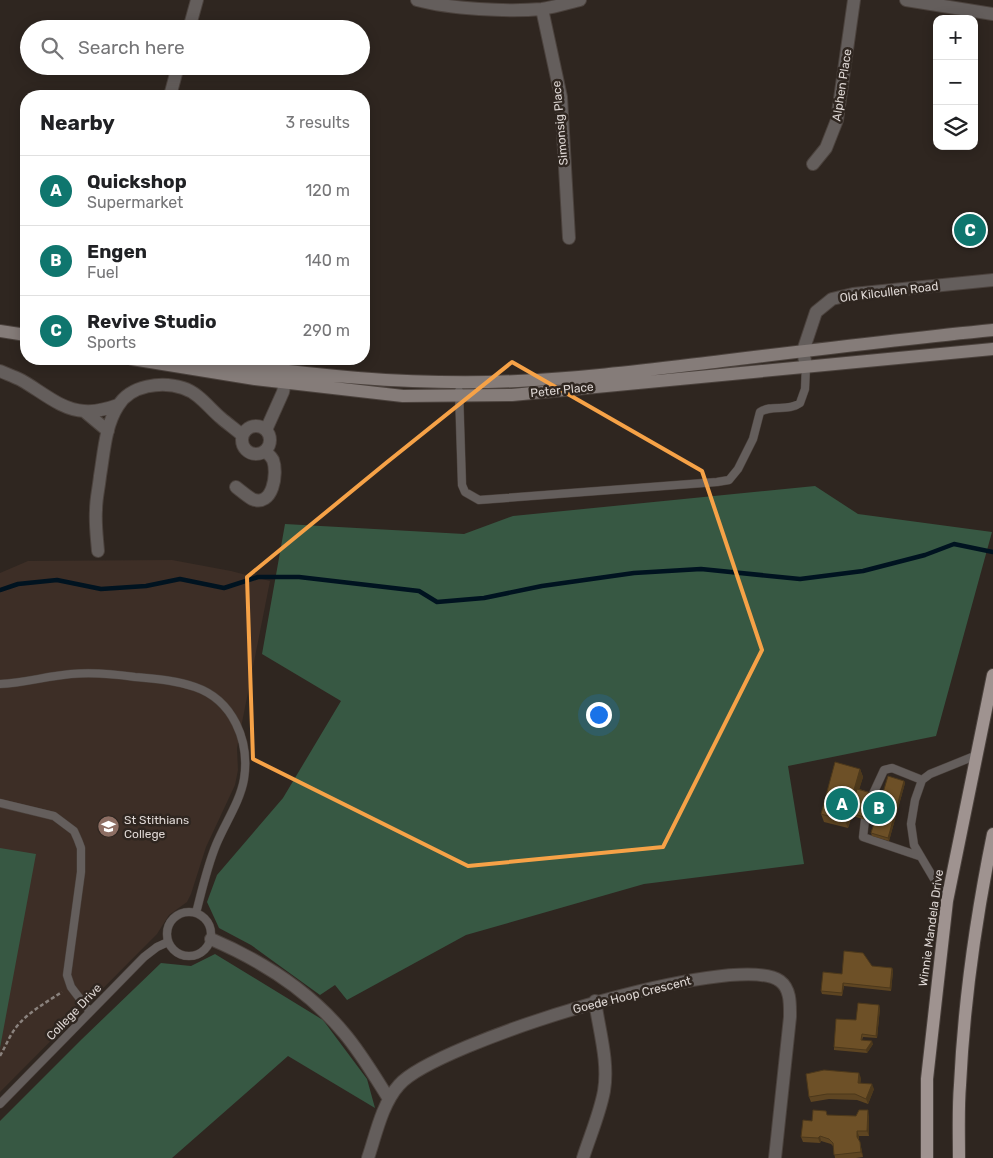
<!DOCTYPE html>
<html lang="en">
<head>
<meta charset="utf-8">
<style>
  body { margin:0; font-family:Rubik,sans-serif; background:#f2f2f2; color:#202124 }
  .controls { position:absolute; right:15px; top:15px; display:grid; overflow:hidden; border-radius:10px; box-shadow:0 2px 12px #0003 }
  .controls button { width:45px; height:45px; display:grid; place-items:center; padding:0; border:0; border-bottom:1px solid #e0e0e0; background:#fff; color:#202124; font:25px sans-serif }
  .you { position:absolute; left:598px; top:714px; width:18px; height:18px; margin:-12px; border:4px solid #fff; border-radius:50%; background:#1a73e8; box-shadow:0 0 0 8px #1a73e833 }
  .badge { display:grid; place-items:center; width:32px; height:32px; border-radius:50%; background:#0f766e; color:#fff; font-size:16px; font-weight:700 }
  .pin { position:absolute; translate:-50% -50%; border:2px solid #fff; box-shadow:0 1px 5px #0006 }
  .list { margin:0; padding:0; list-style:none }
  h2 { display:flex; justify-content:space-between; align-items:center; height:65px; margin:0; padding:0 20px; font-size:21px }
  h2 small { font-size:16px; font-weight:400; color:#757577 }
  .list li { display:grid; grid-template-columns:32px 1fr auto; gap:15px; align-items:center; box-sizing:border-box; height:70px; padding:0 20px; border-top:1px solid #e0e0e0 }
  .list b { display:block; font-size:19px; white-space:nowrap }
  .list p { margin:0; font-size:16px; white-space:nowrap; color:#757577 }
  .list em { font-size:16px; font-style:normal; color:#757577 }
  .icon { flex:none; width:28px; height:28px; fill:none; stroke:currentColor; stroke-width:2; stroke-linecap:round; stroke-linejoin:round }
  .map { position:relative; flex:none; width:993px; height:1158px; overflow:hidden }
  .search { position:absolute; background:#fff; box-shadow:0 2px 12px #0003; left:20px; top:20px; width:350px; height:55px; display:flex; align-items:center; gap:12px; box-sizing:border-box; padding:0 18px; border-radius:28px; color:#757577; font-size:19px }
  .panel { position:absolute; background:#fff; box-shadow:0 2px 12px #0003; left:20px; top:90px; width:350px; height:275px; border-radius:20px }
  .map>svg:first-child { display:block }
</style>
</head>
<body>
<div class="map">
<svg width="993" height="1158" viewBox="0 0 993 1158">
  <rect width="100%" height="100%" fill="#2f2620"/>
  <path fill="#3d2e26" d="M172,560L231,571L270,581L237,748L238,770L235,785L206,847L191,894L187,902L169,915L157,934L0,1092V573L28,561Z"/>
  <path fill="#375843" d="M815,486L858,514L992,532L936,736L788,766L804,864L644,884L466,935L347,1000L335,985L320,995L251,945L219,928L207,902L217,875L283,798L341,701L262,654L285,524L464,534L513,516Z
    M0,848L36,854L0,1048Z
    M215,954L323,1020L367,1079L375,1108L288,1056L172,1158H0V1121L82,1039L161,963L191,966Z"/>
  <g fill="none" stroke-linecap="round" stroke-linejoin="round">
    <path stroke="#001320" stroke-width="4.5" d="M0,590L18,584L57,580L101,589L146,586L180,579L224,588L258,577H299L419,591L437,602L484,598L542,586L634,573L701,569L800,579L863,571L925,555L954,544L993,552"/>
    <defs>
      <path id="service" d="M269,369L270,359
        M459,391L462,485L465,492L479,500L717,482L729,480L738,469L753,439L760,412C772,404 788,412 800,403L805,389L806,366
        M0,684C24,683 47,676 71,674C92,672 114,674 135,677C155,679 175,680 195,687C233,700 250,741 244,779C240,802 225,823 216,845C207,867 202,890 196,913
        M872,796L884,770L892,768L922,780
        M0,803L54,816L74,831L78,840L81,848V872L67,975L71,987L90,1012
        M865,820L863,837L919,856
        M947,901L914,845L911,824L915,800L922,780L930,774L977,755
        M167 934a22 22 0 1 1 44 0a22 22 0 1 1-44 0Z
        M0,1104L144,957L157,947L168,942"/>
      <path id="minor" d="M417,0C450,9 508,12 542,9C555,7 568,3 580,0
        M906,0L993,14
        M542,9L561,97L569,238
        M189,29L197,0
        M170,96L178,66
        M813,164L826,148L837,120L854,0
        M806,366L803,351L816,312L832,299L853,294L993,280
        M0,371C7,374 15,377 21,380C41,391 61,410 84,411C96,412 107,409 118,405
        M84,411L108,431
        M242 440a14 14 0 1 1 28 0a14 14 0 1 1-28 0Z
        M266,430L283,392L287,372
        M236,487C241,491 247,496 252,499C273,508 278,473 273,460C271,456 268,454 265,451
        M98,551C97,538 95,524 96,510C96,498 99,487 100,476C104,453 105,426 118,406C130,385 162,381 183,388C199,393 209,408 221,418C228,424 235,429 242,435
        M211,939C260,960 309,991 344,1033C361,1053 375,1077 389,1099
        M368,1158C376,1134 382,1104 399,1085C435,1043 736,949 780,981C791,989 790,1005 790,1017L775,1158
        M583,1158C590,1136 600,1113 604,1091C609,1062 599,1030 595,1001"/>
      <path id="secondary" d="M0,331L26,335
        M132,359L255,379L403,396L512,395L993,349
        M198,359C304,375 411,386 518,381C586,378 654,369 722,361C812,350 902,339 993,330"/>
      <path id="primary" d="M927,1158V1079L947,901L993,675
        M959,1158C959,1134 958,1109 960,1085C964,1001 976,917 993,834"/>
    </defs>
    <use href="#service" stroke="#4b423d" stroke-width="9"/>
    <use href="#minor" stroke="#4b423d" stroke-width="14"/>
    <use href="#secondary" stroke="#4b423d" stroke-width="14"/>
    <use href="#primary" stroke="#4b423d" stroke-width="14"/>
    <path stroke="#8a827d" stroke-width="2.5" stroke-dasharray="4 2.5" stroke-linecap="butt" d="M0,1056C4,1049 7,1042 11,1035C22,1015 44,1004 62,992"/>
    <use href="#service" stroke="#645e5c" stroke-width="8"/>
    <use href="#minor" stroke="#645e5c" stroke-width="12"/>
    <use href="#secondary" stroke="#857c79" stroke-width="12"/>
    <use href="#primary" stroke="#9f9390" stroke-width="12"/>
  </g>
  <path fill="#5e4522" d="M860,769L863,777L859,789L882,796L904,781L905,783L889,841L872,836L871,833L874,822L852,816L848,828L824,822L821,814Z
    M872,966L892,968L893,971L891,991L844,986L842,996L822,994L821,991L842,974Z
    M880,1008L877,1038L863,1037L862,1040L873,1044L867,1053L834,1050V1047L856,1020Z
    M861,1078L860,1083L874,1089L868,1104L857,1100L829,1099L811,1102L809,1097Z
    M828,1115L856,1116H869V1136H859V1140L861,1147L863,1157L856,1158H835L833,1146L831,1144L821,1141L820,1143L803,1142L801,1137L812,1121Z"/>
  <path fill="#4c381b" d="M860,769L863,777L852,814L850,813L852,816L848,828L845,821Z
    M904,781L905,783L889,841L888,838Z
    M892,968L893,971L891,991L890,988Z
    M843,983L844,986L842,996V993Z
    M879,1005L880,1008L877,1038L876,1036Z
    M872,1041L873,1044L867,1053L866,1050Z
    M859,1073L861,1078L860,1089L858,1083Z
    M872,1084L874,1089L868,1104L866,1099Z
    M868,1110L869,1116V1136L867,1131Z
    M857,1131L859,1136L858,1143L857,1137Z
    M820,1136L821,1141L820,1143L818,1138Z
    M860,1142L863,1157L861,1152Z"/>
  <path fill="#6d5027" stroke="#4c381b" d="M835,762L860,769L845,821L821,814Z
    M888,776L904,781L888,838L871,833L875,820L850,813L857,789L882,796Z
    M844,951L863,953L872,966L892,968L890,988L843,983L842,993L821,991L823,972L842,974Z
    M858,1003L879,1005L876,1036L862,1034L861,1040L872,1041L866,1050L834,1047L836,1019L856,1020Z
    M824,1070L859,1073L858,1083L872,1084L866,1099L855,1094H827L809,1097L806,1074Z
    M813,1110L826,1111L827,1115L856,1116L859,1110H868L867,1131H857V1137L860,1142L861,1152L834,1155L833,1143L829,1139L820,1136L818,1138L801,1137L803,1120L812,1121Z"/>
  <path fill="none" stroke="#f6a247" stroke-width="4" stroke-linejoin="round" d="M512,362L702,471L762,650L663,847L468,866L253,759L247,577L386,463Z"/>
  <defs>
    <symbol id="school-disc" viewBox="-11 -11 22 22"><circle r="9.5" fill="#8d6e63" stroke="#2f2620"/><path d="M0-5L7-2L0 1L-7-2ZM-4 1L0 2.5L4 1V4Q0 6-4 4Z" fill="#fff"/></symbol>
  </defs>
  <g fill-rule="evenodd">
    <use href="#school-disc" x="96" y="814" width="25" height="25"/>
  </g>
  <g text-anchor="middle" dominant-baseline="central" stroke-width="5" stroke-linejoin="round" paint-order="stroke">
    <g font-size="12" fill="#ded7d4" stroke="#2f2620">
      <text transform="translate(842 85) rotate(-81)">Alphen Place</text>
      <text transform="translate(560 123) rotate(-95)">Simonsig Place</text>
      <text transform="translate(889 292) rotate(-7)">Old Kilcullen Road</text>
      <text transform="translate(562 390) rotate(-6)">Peter Place</text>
      <text transform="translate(931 928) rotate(-82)">Winnie Mandela Drive</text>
      <text transform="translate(632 995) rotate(-14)">Goede Hoop Crescent</text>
      <text transform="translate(74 1012) rotate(-46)">College Drive</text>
    </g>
    <g font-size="12" fill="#ded7d4" stroke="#2f2620" text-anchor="start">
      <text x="124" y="820">St Stithians<tspan x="124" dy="14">College</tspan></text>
    </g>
  </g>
</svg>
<div class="controls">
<button>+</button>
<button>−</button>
<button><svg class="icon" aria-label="layers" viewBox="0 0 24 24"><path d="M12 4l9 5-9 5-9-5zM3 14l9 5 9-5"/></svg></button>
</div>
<div class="you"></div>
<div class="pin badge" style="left:842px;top:804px">A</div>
<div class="pin badge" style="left:879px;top:808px">B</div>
<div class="pin badge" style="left:970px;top:230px">C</div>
<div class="search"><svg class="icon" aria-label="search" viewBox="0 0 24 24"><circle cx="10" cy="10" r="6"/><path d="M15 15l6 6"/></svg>Search here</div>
<section class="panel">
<h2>Nearby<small>3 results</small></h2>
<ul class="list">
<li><span class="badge">A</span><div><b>Quickshop</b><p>Supermarket</p></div><em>120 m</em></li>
<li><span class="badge">B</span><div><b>Engen</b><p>Fuel</p></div><em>140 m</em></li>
<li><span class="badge">C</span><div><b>Revive Studio</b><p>Sports</p></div><em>290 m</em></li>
</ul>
</section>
</div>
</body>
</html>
